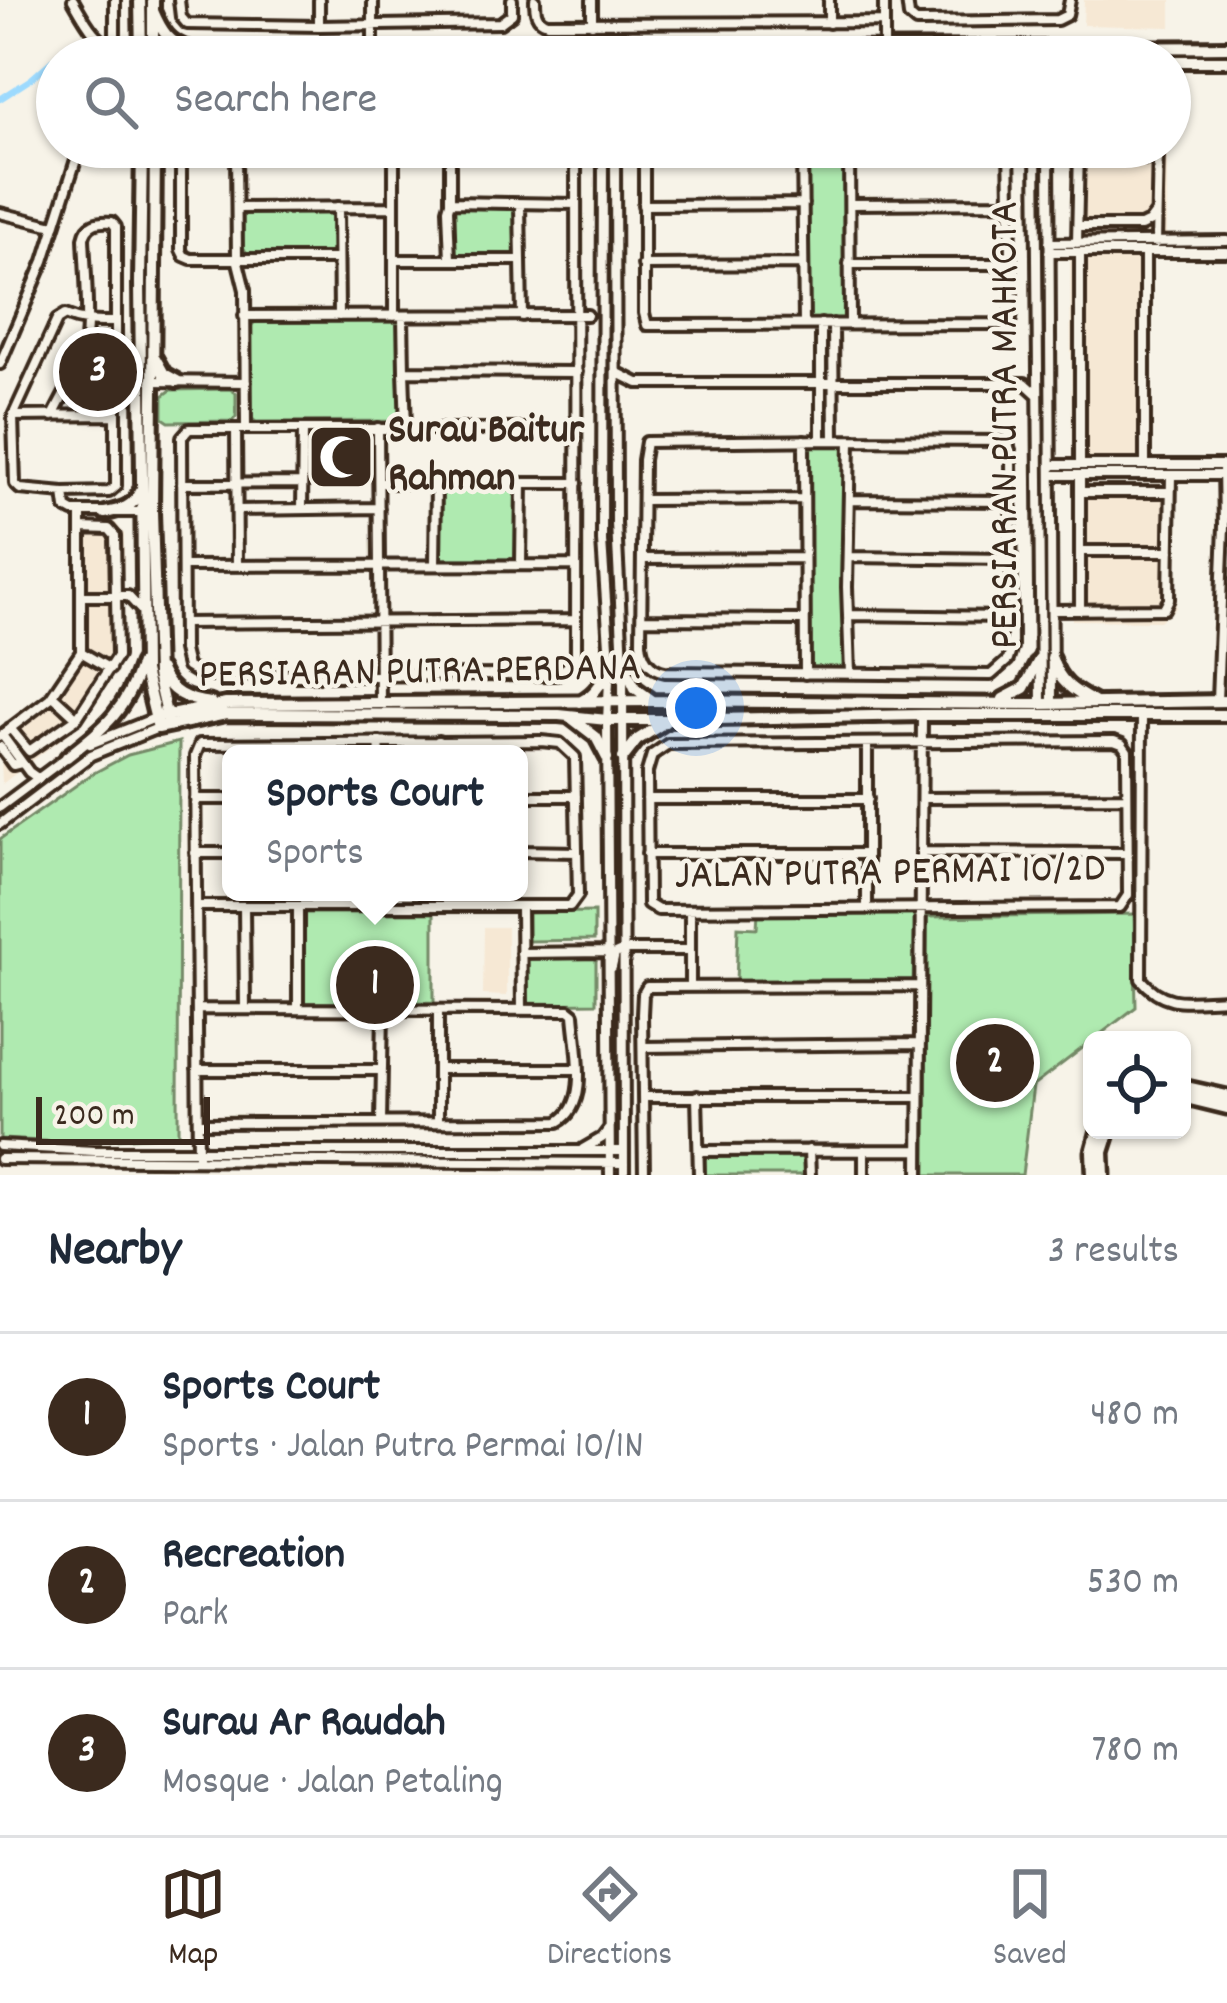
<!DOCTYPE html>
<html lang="en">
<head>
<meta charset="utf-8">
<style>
  body { margin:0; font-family:Dekko,sans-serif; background:#f2f2f3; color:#1f2937 }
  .controls { position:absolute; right:36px; bottom:36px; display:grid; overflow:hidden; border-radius:18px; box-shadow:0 3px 9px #0004 }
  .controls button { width:108px; height:108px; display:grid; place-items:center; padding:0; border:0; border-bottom:3px solid #e0e1e3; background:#fff; color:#1f2937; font:60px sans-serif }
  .scale { position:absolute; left:36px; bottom:30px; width:174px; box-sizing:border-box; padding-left:12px; border:6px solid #3b2a1e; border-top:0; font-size:33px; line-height:42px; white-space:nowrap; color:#3b2a1e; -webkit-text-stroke:9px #f7f3e8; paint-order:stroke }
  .you { position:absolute; left:696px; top:708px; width:42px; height:42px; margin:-30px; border:9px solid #fff; border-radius:50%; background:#1a73e8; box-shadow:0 0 0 18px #1a73e833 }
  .badge { display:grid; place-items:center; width:78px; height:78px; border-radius:50%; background:#3b2a1e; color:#fff; font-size:39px; font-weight:700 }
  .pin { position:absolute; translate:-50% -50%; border:6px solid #fff; box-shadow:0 3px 12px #0006 }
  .popup { position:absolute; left:222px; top:745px; width:306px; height:156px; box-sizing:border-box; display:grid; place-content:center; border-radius:18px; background:#fff; filter:drop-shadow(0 3px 9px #0005); font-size:39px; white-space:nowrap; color:#747a83 }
  .popup b { font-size:45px; color:#1f2937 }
  .popup::after { content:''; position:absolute; left:50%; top:100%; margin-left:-24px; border:24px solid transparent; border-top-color:#fff }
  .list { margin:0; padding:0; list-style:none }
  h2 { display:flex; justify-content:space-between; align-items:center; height:156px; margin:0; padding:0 48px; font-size:51px }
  h2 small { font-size:39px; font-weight:400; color:#747a83 }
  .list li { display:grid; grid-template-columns:78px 1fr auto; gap:36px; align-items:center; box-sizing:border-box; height:168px; padding:0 48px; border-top:3px solid #e0e1e3 }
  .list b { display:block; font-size:45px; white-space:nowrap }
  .list p { margin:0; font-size:39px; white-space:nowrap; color:#747a83 }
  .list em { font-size:39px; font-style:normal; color:#747a83 }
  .icon { flex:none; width:66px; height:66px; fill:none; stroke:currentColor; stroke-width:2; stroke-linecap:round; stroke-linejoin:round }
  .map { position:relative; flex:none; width:1227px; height:1175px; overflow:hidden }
  .search { position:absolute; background:#fff; box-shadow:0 3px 9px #0004; left:36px; right:36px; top:36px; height:132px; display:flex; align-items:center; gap:30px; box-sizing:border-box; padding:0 42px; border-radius:66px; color:#747a83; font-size:45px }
  .sheet { height:660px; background:#fff }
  nav { display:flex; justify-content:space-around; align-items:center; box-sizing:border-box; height:168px; border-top:3px solid #e0e1e3; background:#fff; font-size:33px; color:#747a83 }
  nav a { display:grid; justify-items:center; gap:6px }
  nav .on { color:#3b2a1e }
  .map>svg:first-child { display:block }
</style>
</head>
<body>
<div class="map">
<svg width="1227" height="1175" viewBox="0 0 1227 1175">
  <rect width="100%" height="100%" fill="#f7f3e8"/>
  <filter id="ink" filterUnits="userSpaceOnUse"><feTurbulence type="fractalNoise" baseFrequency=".00833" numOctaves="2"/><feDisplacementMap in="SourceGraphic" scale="24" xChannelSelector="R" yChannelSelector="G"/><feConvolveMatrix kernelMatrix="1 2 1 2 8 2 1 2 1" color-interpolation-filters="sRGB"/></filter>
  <g filter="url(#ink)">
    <path fill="#f6e8d4" d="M1084,0H1171V27L1083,25Z
      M1070,147H1167V234L1071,235Z
      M1151,258L1153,459L1072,460L1070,259Z
      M1073,486L1177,487L1176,608L1160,621L1072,620Z
      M76,522H115L124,534L123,661L78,726L2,784L0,731L49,690L76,648Z
      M484,927H507V996L483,995Z"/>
    <path fill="#afeab0" stroke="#758a67" stroke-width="3" d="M804,147H847L848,320H806Z
      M455,207H515V255H455Z
      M248,212H329L334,218L333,251L329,253L248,255L243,247V216Z
      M402,320V417L397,421L256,422L251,418V326L256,321Z
      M230,389L236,393V417L232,421L169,422L163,418V396L171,390Z
      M806,445H847L848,669H806Z
      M441,487H516V559H441Z
      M179,742L178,1135L64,1142L0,1139V839L92,774L128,755Z
      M594,912V940L528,941V913Z
      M758,912H915L913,982L736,983L738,927L757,928Z
      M302,913H434V1002L302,1003Z
      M1134,914L1136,1007L1033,1086L1022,1175H926L927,917Z
      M528,955H596V1003L528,1004Z
      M705,1154H805V1175H705Z"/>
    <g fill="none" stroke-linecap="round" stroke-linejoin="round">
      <path stroke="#9ddafe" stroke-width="6" d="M0,99L31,79L55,58"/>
      <defs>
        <path id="minor" d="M73,0C83,17 96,44 116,48
          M115,0V57
          M179,0L181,17L187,24L319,26L500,23L512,14V0
          M535,0C535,11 536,20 547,23L884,22
          M592,0V24
          M829,0V23
          M884,0V50
          M907,0L909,16L916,22H922L1057,20L1067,15L1070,0
          M319,26V0
          M373,52V0
          M576,147C577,316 576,484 576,653L571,664L556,675L202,676L187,667L183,650L182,437L189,429H577
          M603,147L602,541L610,661L607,720L610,1175
          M615,147L616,523L623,662L624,1175
          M644,147V313L647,325L1006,324L1011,319L1012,310L1009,147
          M644,147H779
          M802,147L804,324
          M849,147L850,324
          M849,147H866
          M1036,147L1041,704
          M1049,147L1052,703
          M181,148V250L184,256L191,259H338
          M181,151L576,150
          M450,151V202L448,209L450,259
          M236,152L237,258L245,290L246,428
          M1079,158L1158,159
          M450,202L576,204
          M850,204L1010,203
          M520,205L522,316
          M643,205L803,204
          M338,207L339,316
          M237,208L394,207
          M0,213L54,226
          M1078,226H1141L1149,222L1155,214
          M1049,243L1227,241
          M1077,243L1079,147
          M1156,243L1158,147
          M1049,252H1227
          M1080,252V465
          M1145,252V465
          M395,260H520
          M849,264H1010
          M643,265L803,264
          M244,316L587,315
          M394,316V150
          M403,316L404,371
          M833,324L834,440
          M86,340H116
          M83,354L116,356
          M0,364L44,261L80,147
          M618,373L638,383H1025L1038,395
          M151,381L246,382
          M69,384L116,389
          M13,416L116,415
          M53,416C63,396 75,376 83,355C91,331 85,266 84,238C87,223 98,221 112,222L116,227V486L109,492L64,493L20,489L15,484L13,416L57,320L65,315C83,323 97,322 116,322
          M378,428L380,703
          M406,428L404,371L577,372
          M236,429L237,566
          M804,440L805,674
          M821,440V324
          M834,440L1007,441L1011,453L1012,647L1008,660L991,675L665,672C649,669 642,657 641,642L643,460L646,442Z
          M850,441L847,587L850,674
          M1051,465H1223
          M1051,475H1223
          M1080,475V610
          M380,483H577
          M182,484L302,483
          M1080,492H1170
          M64,493L66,508L73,512H145
          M643,500L803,499
          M849,500L1010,501
          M302,509L303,429
          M237,510L379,508
          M1080,551H1170
          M848,557L1010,559
          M642,559L803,558
          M521,564L522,483
          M435,565L436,483
          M183,566L576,565
          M82,596H128L142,611
          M1052,610L1164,609L1169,599L1171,475
          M848,615L1010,617
          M643,619L803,620
          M183,623L576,620
          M81,652L110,669
          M52,695L77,718
          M1217,700L1224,526L1223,465
          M1142,715L1141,979C1166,1009 1191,1000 1227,999
          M10,728L29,751L77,718L117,656L115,536L109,529L81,528
          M2,735L29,772L39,779
          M0,736L50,698L81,652V513
          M1114,741L1122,744L1127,751L1128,895L1120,907L658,910L648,904L647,772L652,755L668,744Z
          M379,742L380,754
          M867,743V908
          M90,744L155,718
          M0,747L13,765L21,763
          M437,754L438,741
          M519,796H576
          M922,798L1126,797
          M195,799H231
          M647,799H868
          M0,807L71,754
          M0,824L91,755L158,728
          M519,851L577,852
          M923,852L1127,853
          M195,853H231
          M647,854H867
          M196,906H570L578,895L575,757L560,743L541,741L200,744L195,756L198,1160
          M244,906L245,1009
          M298,906V1009
          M521,908L522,1010
          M690,910V986
          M521,953L608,952
          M612,967L615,954L624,950H689
          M197,1009L569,1010L574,1014C576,1047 591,1104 558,1122L198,1123
          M438,1010V1121
          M643,1047L920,1044
          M438,1069H577
          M197,1070H382
          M697,1096L699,1175
          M643,1097H918
          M381,1122L383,1010
          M0,1146L94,1151H624
          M583,1149L602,1138L608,1130
          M809,1150L810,1175
          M864,1150V1175
          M699,1151L919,1150
          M0,1159L624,1163
          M644,1175L642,1014L643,994L647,987L920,986
          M919,1175L922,715"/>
        <path id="major" d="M140,0L141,57
          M153,0V57
          M153,11C161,30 169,44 190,49
          M141,56C503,47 865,50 1227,47
          M1170,61H1227
          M142,147L140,283L144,671L158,728L226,714L559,715L607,720H668L922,715H1227
          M155,147L152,512L157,675L167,718
          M155,358L164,374L177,381
          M105,513C121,510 134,507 140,491
          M1052,659C1059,682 1073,691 1094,702
          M623,662L635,688L653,701
          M160,670C170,693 186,700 211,703
          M1003,699L1024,688L1039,660
          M580,702C599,692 603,680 610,661
          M570,717L596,737L607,758
          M155,718L226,704L654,701L1041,704L1227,701
          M67,757C106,726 125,712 141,663
          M623,758L637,740L665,722"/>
        <path id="highway" d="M1182,1087L1227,1097
          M1182,1096L1227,1107
          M1094,1175L1093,1152L1099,1130
          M1103,1175L1102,1152L1109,1130"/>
      </defs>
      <use href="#minor" stroke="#3b2a1e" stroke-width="16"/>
      <use href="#major" stroke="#3b2a1e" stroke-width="20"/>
      <use href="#highway" stroke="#3b2a1e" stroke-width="21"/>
      <use href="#minor" stroke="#f7f3e8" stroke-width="8"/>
      <use href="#major" stroke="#f7f3e8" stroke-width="10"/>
      <use href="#highway" stroke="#f7f3e8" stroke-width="12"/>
    </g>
  </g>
  <defs>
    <symbol id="mosque-square" viewBox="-11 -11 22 22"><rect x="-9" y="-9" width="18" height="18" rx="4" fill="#3b2a1e" stroke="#f7f3e8"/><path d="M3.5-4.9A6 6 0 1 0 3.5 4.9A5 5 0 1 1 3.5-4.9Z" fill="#fff"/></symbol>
  </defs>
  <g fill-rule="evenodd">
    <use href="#mosque-square" x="303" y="419" width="76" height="76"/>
  </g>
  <g text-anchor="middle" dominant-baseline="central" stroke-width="9" stroke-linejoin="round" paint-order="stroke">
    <g font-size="42" fill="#3b2a1e" stroke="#f7f3e8">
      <text transform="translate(1008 425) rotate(-90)">PERSIARAN PUTRA MAHKOTA</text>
      <text transform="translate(420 674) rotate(-1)">PERSIARAN PUTRA PERDANA</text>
      <text transform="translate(890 875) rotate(-1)">JALAN PUTRA PERMAI 10/2D</text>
    </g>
    <g font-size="42" font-weight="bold" fill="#3b2a1e" stroke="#f7f3e8" text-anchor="start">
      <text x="388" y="433">Surau Baitur<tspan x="388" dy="48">Rahman</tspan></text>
    </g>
  </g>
</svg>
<div class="controls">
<button><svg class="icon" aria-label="locate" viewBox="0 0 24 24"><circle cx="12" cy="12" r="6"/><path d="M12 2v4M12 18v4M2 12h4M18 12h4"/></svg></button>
</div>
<div class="scale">200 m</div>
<div class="you"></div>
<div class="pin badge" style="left:375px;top:985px">1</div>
<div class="popup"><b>Sports Court</b>Sports</div>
<div class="pin badge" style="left:995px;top:1063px">2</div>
<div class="pin badge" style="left:98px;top:372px">3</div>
<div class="search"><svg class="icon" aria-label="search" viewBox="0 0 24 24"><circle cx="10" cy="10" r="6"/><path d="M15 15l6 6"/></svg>Search here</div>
</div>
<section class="sheet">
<h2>Nearby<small>3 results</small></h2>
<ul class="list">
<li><span class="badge">1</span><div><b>Sports Court</b><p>Sports · Jalan Putra Permai 10/1N</p></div><em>480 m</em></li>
<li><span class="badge">2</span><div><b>Recreation</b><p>Park</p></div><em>530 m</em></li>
<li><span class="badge">3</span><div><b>Surau Ar Raudah</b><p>Mosque · Jalan Petaling</p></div><em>780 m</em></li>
</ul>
</section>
<nav>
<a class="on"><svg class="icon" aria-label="map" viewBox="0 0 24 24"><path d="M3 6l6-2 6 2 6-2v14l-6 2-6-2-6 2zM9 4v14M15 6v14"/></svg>Map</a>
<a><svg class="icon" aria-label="directions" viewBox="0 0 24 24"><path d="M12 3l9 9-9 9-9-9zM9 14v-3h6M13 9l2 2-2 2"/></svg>Directions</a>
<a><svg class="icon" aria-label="saved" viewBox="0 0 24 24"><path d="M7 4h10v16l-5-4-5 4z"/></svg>Saved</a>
</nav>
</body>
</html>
